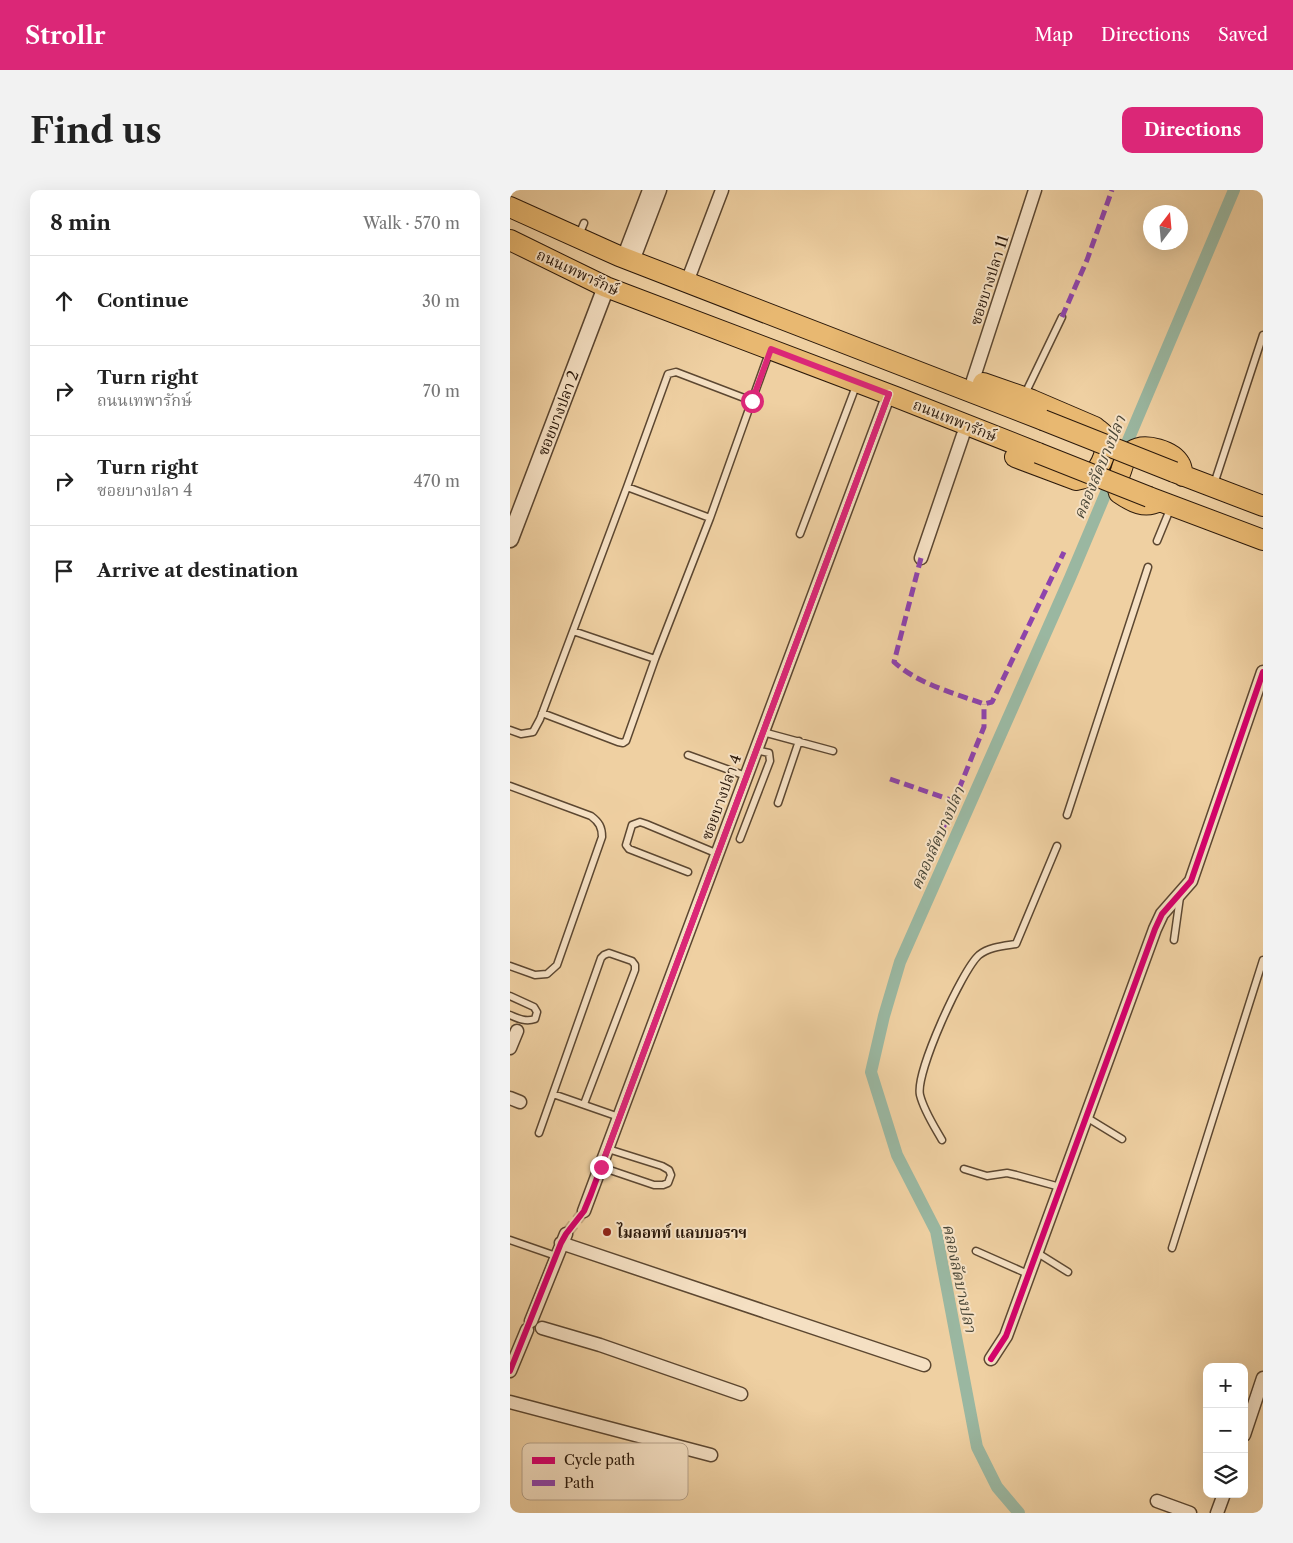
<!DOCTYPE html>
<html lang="en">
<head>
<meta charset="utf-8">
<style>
  body { margin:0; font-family:"Libre Caslon Text","Noto Serif Thai",serif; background:#f2f2f2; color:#222 }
  .controls { position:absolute; right:15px; bottom:15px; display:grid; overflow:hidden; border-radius:10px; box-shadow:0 5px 20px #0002 }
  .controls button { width:45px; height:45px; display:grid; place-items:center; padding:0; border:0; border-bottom:1px solid #e0e0e0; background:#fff; color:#222; font:25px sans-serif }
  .compass { position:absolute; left:633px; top:15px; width:45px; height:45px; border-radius:50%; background:#fff; box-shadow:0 5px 20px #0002; rotate:16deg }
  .stop { position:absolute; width:15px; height:15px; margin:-11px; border:4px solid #db2777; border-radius:50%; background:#fff }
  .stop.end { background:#db2777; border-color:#fff; box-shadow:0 1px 5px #0008 }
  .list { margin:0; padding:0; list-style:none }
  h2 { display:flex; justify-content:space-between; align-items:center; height:65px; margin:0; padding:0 20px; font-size:21px }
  h2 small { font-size:16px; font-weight:400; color:#767676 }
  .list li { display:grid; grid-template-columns:32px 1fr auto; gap:15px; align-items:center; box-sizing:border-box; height:90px; padding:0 20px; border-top:1px solid #e0e0e0 }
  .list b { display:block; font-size:19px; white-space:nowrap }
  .list p { margin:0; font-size:16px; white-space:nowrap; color:#767676 }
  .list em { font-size:16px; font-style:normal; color:#767676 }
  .icon { flex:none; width:28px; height:28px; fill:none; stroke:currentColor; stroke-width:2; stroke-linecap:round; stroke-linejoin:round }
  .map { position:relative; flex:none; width:753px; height:1323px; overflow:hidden; border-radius:10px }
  header { display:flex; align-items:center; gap:30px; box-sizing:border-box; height:70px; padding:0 25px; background:#db2777; color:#fff }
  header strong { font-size:24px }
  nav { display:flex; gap:28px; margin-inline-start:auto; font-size:18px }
  .intro { display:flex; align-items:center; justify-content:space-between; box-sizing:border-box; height:120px; padding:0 30px }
  h1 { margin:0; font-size:35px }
  .button { padding:12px 22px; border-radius:10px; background:#db2777; color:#fff; font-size:18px; font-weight:700 }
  main { display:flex; gap:30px; padding:0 30px }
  aside { flex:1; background:#fff; border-radius:10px; box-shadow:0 5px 20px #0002 }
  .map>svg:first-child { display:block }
</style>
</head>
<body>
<header>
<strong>Strollr</strong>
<nav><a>Map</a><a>Directions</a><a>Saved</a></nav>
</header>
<div class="intro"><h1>Find us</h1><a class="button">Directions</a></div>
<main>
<aside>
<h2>8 min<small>Walk · 570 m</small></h2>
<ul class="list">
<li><svg class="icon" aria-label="ahead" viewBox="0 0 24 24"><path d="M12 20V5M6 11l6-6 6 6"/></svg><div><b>Continue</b></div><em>30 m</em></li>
<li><svg class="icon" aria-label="right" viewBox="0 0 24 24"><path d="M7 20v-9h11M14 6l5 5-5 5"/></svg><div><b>Turn right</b><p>ถนนเทพารักษ์</p></div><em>70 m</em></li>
<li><svg class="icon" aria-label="right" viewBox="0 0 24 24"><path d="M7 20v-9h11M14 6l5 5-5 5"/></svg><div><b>Turn right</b><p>ซอยบางปลา 4</p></div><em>470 m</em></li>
<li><svg class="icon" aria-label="arrive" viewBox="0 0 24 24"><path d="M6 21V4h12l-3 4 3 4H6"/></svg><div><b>Arrive at destination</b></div></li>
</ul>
</aside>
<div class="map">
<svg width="753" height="1323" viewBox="0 0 753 1323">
  <rect width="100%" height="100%" fill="#efd0a2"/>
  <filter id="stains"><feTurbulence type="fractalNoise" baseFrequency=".004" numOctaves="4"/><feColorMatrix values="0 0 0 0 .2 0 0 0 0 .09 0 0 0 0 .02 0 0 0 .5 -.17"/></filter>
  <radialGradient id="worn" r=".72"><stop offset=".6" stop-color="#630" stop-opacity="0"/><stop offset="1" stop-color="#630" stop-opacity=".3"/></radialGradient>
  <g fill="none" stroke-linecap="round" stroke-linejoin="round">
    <path stroke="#9ab7a1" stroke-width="12" d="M611,267L724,0
      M509,1323L487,1297L467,1257L426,1041L387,965L361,882L374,826L390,772L560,388L603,286"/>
    <path stroke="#c8ab84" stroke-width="12" stroke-dasharray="12 6" stroke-linecap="butt" d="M56,1044L74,1021"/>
    <defs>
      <path id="service" d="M69,45L74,33
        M514,206L552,127
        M704,294L753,145
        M117,297L158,184L166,182L242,211
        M290,344L346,196
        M647,351L661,317
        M63,441L145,469
        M32,523L108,552L113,553L116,551L145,469L200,328
        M0,540L11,544L23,542L30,529L117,297L200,328L259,163
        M253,542L323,561
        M178,565L236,586
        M0,596L81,626C89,632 92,637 92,647L47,775L37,784L25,785L0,776
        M268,613L289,551
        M557,625L638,377
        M230,649L260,571L259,563L246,560
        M178,682L119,659L116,655L122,635L130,632L136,634L208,664
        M664,750L670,707
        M0,806L24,817L27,822L25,829C16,832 9,829 0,825
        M43,904L109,927
        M576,927L612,949
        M29,943L91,768L94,765L99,763L122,771L125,775V780L74,914
        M432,950C424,936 414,921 410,905C405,883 452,780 469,765C479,757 493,756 506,754L547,656
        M91,977L144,995H153L158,993L161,985L159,980L152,976L98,959
        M454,979L477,986L497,983L506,985L550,997
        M0,1050L46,1066
        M662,1058L753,770
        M466,1061L518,1084
        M526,1062L558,1082"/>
      <path id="minor" d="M113,68L139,0
        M123,71L150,0
        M177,92L212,0
        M463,190L525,0
        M411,368L453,245
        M0,858L7,841
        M0,908L10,912
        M74,1021L379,204
        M51,1053L414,1175
        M21,1131L56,1044
        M32,1138L90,1155L231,1204
        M481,1169L496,1146L645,739L652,724L681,691L753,482
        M0,1181L17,1140
        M0,1212L201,1265
        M734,1245L753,1188
        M647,1311L680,1323
        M707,1323L714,1304"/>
      <path id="tertiary" d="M0,349L96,97"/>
      <path id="primary" d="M0,17L109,66L533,230
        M0,50L96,97L386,207L528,263
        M473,193L522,210L585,237C588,240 592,242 594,245C599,258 592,277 581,285C577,288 571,289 566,290L505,267
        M664,282L753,316
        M639,307L753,350
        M649,311C635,319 622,312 609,303C606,295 608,289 611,281C613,275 616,264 622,261C635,252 663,261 670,274C672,277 672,282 673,286"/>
    </defs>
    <use href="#service" stroke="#5c4731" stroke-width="9"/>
    <use href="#minor" stroke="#5c4731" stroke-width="15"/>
    <use href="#tertiary" stroke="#5c4731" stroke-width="19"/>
    <use href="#primary" stroke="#2b190b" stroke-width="22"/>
    <use href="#service" stroke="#f5e0c3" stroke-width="6"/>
    <use href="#minor" stroke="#f5e0c3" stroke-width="12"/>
    <use href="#tertiary" stroke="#f5e0c3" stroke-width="16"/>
    <use href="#primary" stroke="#e8b871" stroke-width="20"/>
    <defs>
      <path id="primary-bridge" d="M533,230L664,282
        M528,263L639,307"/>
    </defs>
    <use href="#primary-bridge" stroke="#2b190b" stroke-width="22" stroke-linecap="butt"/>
    <use href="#primary-bridge" stroke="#e8b871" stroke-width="20"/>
    <path stroke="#8e44ad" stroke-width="5" stroke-dasharray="10 5" stroke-linecap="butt" d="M552,127L577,70L602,0
      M411,368L384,472C408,494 444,503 474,514L482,512L554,362
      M380,589L444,611
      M432,641L474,537V514"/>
    <defs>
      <path id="cycleway" d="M481,1169L496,1146L645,739L652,724L681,691L753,482
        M0,1181L51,1053L56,1044L74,1021L81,1004L379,204"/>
    </defs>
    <use href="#cycleway" stroke="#f5e0c3" stroke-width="9"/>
    <use href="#cycleway" stroke="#d6006c" stroke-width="6"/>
  </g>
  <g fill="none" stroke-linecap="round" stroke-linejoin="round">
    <path stroke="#db2777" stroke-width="6" d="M91,977L379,204L261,159L242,211"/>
  </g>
  <circle fill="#8f2418" stroke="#f5e0c3" stroke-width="2" cx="97" cy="1042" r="5"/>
  <g text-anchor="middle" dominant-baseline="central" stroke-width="4" stroke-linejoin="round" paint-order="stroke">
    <g font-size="15" fill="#2b190b" stroke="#f5e0c3">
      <text transform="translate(68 82) rotate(25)">ถนนเทพารักษ์</text>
      <text transform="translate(479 90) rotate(-72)">ซอยบางปลา 11</text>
      <text transform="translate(48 223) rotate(-69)">ซอยบางปลา 2</text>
      <text transform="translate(445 230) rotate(22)">ถนนเทพารักษ์</text>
      <text transform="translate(211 607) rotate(-70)">ซอยบางปลา 4</text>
    </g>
    <g font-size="15" font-weight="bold" fill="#2b190b" stroke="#f5e0c3" text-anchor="start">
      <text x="107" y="1042">ไมลอทท์ แลบบอราฯ</text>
    </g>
    <g font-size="16" font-style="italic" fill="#4c4838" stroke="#f5e0c3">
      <text transform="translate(589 277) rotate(-67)">คลองลัดบางปลา</text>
      <text transform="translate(427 648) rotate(-66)">คลองลัดบางปลา</text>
      <text transform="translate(450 1088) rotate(78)">คลองลัดบางปลา</text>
    </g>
  </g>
  <rect x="12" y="1253" width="166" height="57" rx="8" fill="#f5e0c3" stroke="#b8a48c" stroke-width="1"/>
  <rect x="22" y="1267" width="23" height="7" fill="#d6006c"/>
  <rect x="22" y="1290" width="23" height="6" fill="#8e44ad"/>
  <g font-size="14" fill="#2b190b">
    <text x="54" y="1275">Cycle path</text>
    <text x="54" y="1298">Path</text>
  </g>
  <rect width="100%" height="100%" filter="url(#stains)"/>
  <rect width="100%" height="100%" fill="url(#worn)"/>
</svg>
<div class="controls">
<button>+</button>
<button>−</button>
<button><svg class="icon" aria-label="layers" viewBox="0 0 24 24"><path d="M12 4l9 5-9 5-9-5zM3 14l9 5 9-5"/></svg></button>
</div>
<svg class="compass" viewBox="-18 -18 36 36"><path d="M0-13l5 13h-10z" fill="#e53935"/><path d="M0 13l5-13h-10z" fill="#767676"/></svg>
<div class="stop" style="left:242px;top:211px"></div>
<div class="stop end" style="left:91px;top:977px"></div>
</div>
</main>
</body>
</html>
